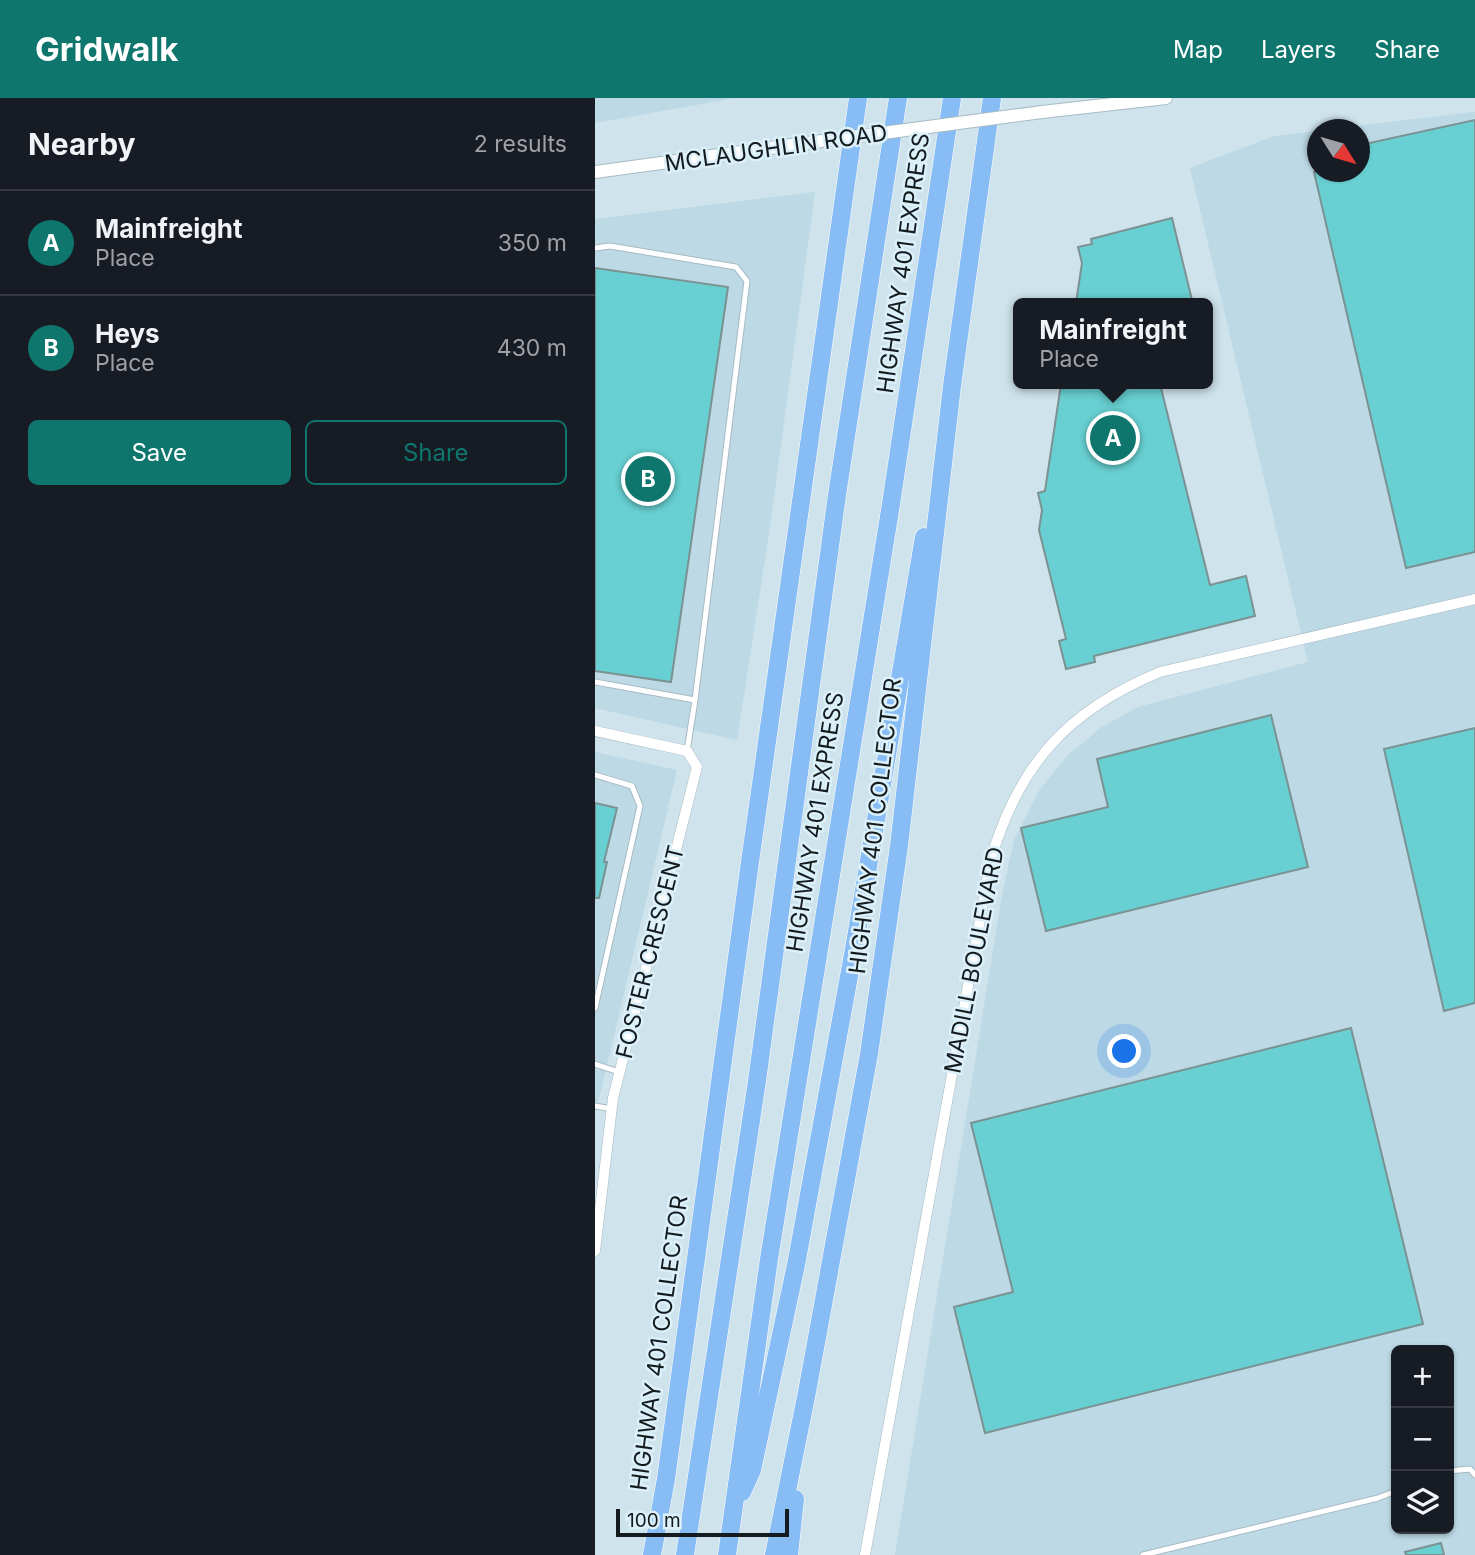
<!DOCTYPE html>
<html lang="en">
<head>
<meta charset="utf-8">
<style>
  body { margin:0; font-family:Inter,sans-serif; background:#20242c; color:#f1f3f6 }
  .controls { position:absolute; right:21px; bottom:21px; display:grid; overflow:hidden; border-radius:10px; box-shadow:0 2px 5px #0004 }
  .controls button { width:63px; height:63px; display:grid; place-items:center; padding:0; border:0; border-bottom:2px solid #363941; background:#171b24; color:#f1f3f6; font:35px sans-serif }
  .compass { position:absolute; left:712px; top:21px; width:63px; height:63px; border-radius:50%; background:#171b24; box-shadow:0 2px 5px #0004; rotate:127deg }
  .scale { position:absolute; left:21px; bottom:18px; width:173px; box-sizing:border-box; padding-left:7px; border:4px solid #141b1e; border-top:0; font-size:19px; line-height:24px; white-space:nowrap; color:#141b1e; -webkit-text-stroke:5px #dbf0f9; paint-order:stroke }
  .you { position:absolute; left:530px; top:954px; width:24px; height:24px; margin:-18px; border:5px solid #fff; border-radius:50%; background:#1a73e8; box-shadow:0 0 0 10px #1a73e833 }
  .badge { display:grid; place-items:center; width:46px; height:46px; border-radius:50%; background:#0f766e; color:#fff; font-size:23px; font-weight:700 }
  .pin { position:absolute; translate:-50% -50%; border:4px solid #fff; box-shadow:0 2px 7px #0006 }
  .popup { position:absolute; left:418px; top:200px; width:200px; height:91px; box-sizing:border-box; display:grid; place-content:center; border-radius:10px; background:#171b24; filter:drop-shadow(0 2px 5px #0005); font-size:23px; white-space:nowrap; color:#9ea1a6 }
  .popup b { font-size:26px; color:#f1f3f6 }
  .popup::after { content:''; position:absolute; left:50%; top:100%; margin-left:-14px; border:14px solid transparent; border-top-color:#171b24 }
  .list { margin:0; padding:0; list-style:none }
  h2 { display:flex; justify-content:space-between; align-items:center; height:91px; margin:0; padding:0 28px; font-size:30px }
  h2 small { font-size:23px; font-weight:400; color:#9ea1a6 }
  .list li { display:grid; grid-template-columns:46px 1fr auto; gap:21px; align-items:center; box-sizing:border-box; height:105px; padding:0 28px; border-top:2px solid #363941 }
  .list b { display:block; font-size:26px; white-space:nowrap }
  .list p { margin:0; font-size:23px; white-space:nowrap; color:#9ea1a6 }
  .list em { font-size:23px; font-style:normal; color:#9ea1a6 }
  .actions { display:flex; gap:14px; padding:21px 28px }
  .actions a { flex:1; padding:16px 0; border:2px solid #0f766e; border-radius:10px; text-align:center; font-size:24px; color:#0f766e }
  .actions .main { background:#0f766e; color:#fff }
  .icon { flex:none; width:38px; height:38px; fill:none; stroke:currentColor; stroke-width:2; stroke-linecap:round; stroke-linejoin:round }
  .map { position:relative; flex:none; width:880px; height:1457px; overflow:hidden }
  header { display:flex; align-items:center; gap:42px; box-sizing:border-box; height:98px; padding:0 35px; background:#0f766e; color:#fff }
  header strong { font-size:33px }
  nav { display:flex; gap:38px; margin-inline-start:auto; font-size:24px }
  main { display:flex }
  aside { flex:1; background:#171b24 }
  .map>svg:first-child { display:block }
</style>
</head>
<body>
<header>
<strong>Gridwalk</strong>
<nav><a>Map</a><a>Layers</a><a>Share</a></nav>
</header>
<main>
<aside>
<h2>Nearby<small>2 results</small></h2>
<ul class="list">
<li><span class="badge">A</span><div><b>Mainfreight</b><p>Place</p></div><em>350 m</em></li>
<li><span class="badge">B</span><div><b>Heys</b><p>Place</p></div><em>430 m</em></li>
</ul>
<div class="actions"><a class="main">Save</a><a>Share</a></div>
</aside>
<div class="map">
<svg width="880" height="1457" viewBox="0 0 880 1457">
  <rect width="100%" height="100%" fill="#cee3eb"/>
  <path fill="#bcd9e5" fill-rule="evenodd" d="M0,0H140L0,25Z
    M880,14V1457H300L407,797L419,742L445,691L473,657L507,629L543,609L713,564L595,70L679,38L722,33V74H764V32L734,31ZM801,1252H854V1431H801Z
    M220,94L175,429L142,642L0,610V121Z
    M0,654L82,672L0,1018Z"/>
  <path fill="#68d0d2" stroke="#7c9292" stroke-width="2" d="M880,22V454L811,470L719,74H765V47Z
    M577,120L597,202L585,205H481L487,165L483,149L497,146L496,141Z
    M0,170L133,189L76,584L0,573Z
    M466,286H565L615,487L651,478L660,518L499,558L500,564L471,571L464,543L471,541L444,432L447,412L443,395L450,393Z
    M676,617L713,769L451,833L426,730L513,709L502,661Z
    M880,630V905L849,913L789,651Z
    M0,705L22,710L9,764H12L4,800H0Z
    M756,930L828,1226L390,1335L359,1209L418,1194L376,1025Z
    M846,1445L849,1457H811L810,1454Z"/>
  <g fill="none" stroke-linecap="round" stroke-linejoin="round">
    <defs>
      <path id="service" d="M0,150L15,148L141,169L152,183L100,602
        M0,584L100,602L92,653
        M0,677L37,688L45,708L0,910
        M0,966L24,974
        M0,1008L17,1011
        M854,1373L875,1371L880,1377
        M548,1457L783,1400L801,1393"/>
      <path id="minor" d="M0,633L92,653L102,669L18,1000L0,1153
        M270,1457L396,761C424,666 473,612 565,574L880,501"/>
      <path id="tertiary" d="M447,14L571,0
        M0,74L197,47"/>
      <path id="motorway" d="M147,1394L157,1372L201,1167L259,851L329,439
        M57,1457L71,1381L155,764L263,0
        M90,1457L162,983L242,397L303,0
        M132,1457L174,1161L296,406L357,0
        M179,1457L212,1294L274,956L304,748L357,288L397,0
        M194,1457L200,1401"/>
    </defs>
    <use href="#service" stroke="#a7bbc3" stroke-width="7"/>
    <use href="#minor" stroke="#a7bbc3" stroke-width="11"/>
    <use href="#tertiary" stroke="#a7bbc3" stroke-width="14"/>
    <use href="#motorway" stroke="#fff" stroke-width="19"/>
    <use href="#service" stroke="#fff" stroke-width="5"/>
    <use href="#minor" stroke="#fff" stroke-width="10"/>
    <use href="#tertiary" stroke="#fff" stroke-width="12"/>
    <use href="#motorway" stroke="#88bcf4" stroke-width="18"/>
    <defs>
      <path id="tertiary-bridge" d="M197,47L447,14"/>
    </defs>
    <use href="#tertiary-bridge" stroke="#a7bbc3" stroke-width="14" stroke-linecap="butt"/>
    <use href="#tertiary-bridge" stroke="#fff" stroke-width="12"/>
  </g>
  <g text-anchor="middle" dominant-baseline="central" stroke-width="5" stroke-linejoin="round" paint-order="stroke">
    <g font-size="23" fill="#141b1e" stroke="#dbf0f9">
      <text transform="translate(181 50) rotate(-8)">MCLAUGHLIN ROAD</text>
      <text transform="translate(308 165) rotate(-82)">HIGHWAY 401 EXPRESS</text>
      <text transform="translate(220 724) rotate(-81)">HIGHWAY 401 EXPRESS</text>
      <text transform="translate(280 728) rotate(-83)">HIGHWAY 401 COLLECTOR</text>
      <text transform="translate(55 854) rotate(-76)">FOSTER CRESCENT</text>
      <text transform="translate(379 862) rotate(-79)">MADILL BOULEVARD</text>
      <text transform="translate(64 1245) rotate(-82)">HIGHWAY 401 COLLECTOR</text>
    </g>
  </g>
</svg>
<div class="controls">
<button>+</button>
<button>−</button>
<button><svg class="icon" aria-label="layers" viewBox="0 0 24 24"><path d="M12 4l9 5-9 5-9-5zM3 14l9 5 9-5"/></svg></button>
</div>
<svg class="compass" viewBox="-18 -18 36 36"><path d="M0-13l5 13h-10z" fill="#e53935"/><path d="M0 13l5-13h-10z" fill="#9ea1a6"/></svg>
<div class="scale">100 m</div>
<div class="you"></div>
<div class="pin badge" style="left:518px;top:340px">A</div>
<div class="popup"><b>Mainfreight</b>Place</div>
<div class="pin badge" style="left:53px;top:381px">B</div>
</div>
</main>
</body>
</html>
